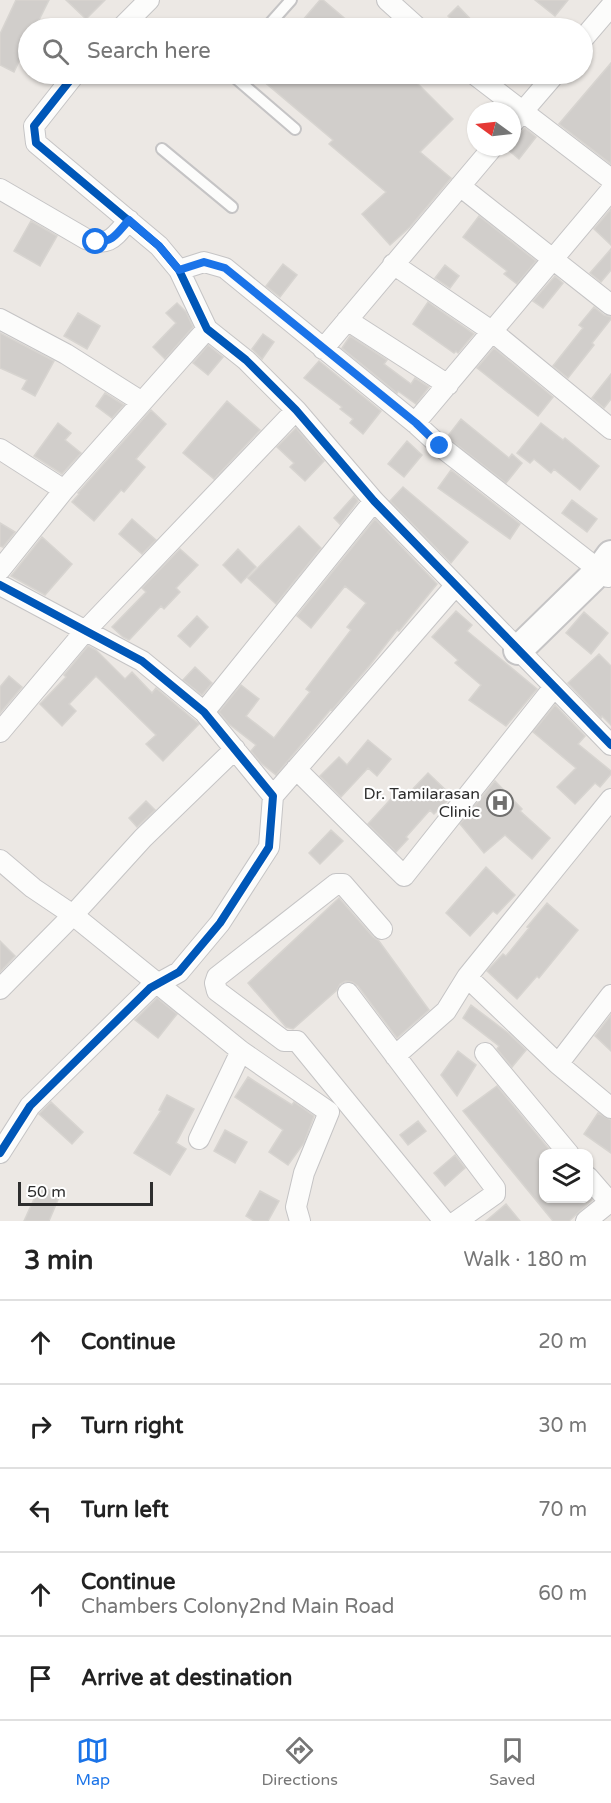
<!DOCTYPE html>
<html lang="en">
<head>
<meta charset="utf-8">
<style>
  body { margin:0; font-family:"Varela Round",sans-serif; background:#f6f6f6; color:#222 }
  .controls { position:absolute; right:18px; bottom:18px; display:grid; overflow:hidden; border-radius:12px; box-shadow:0 2px 4px #0004 }
  .controls button { width:54px; height:54px; display:grid; place-items:center; padding:0; border:0; border-bottom:2px solid #e0e0e0; background:#fff; color:#222; font:30px sans-serif }
  .compass { position:absolute; left:467px; top:102px; width:54px; height:54px; border-radius:50%; background:#fff; box-shadow:0 2px 4px #0004; rotate:285deg }
  .scale { position:absolute; left:18px; bottom:15px; width:135px; box-sizing:border-box; padding-left:6px; border:3px solid #2e2e2e; border-top:0; font-size:16px; line-height:21px; white-space:nowrap; color:#2e2e2e; -webkit-text-stroke:4px #fff; paint-order:stroke }
  .stop { position:absolute; width:18px; height:18px; margin:-14px; border:4px solid #1a73e8; border-radius:50%; background:#fff }
  .stop.end { background:#1a73e8; border-color:#fff; box-shadow:0 2px 6px #0008 }
  .list { margin:0; padding:0; list-style:none }
  h2 { display:flex; justify-content:space-between; align-items:center; height:78px; margin:0; padding:0 24px; font-size:26px }
  h2 small { font-size:20px; font-weight:400; color:#767676 }
  .list li { display:grid; grid-template-columns:39px 1fr auto; gap:18px; align-items:center; box-sizing:border-box; height:84px; padding:0 24px; border-top:2px solid #e0e0e0 }
  .list b { display:block; font-size:22px; white-space:nowrap }
  .list p { margin:0; font-size:20px; white-space:nowrap; color:#767676 }
  .list em { font-size:20px; font-style:normal; color:#767676 }
  .icon { flex:none; width:33px; height:33px; fill:none; stroke:currentColor; stroke-width:2; stroke-linecap:round; stroke-linejoin:round }
  .map { position:relative; flex:none; width:611px; height:1221px; overflow:hidden }
  .search { position:absolute; background:#fff; box-shadow:0 2px 4px #0004; left:18px; right:18px; top:18px; height:66px; display:flex; align-items:center; gap:15px; box-sizing:border-box; padding:0 21px; border-radius:33px; color:#767676; font-size:22px }
  .sheet { height:498px; background:#fff }
  nav { display:flex; justify-content:space-around; align-items:center; box-sizing:border-box; height:84px; border-top:2px solid #e0e0e0; background:#fff; font-size:16px; color:#767676 }
  nav a { display:grid; justify-items:center; gap:3px }
  nav .on { color:#1a73e8 }
  .map>svg:first-child { display:block }
</style>
</head>
<body>
<div class="map">
<svg width="611" height="1221" viewBox="0 0 611 1221">
  <rect width="100%" height="100%" fill="#ece8e4"/>
  <path fill="#d1cecb" stroke="#d7d4d0" stroke-width="1.5" d="M16,0H49L35,28H28V42L14,72L0,65V34Z
    M66,0H105L86,19Z
    M320,0H323L356,28H296Z
    M535,0H568L555,16Z
    M458,6L479,28H460L448,16Z
    M611,63V164L559,124Z
    M255,74H408L453,119L420,152L451,178L410,227L390,245L362,214L386,192L329,144L333,140Z
    M525,128L536,137L519,159L507,149L512,147V142Z
    M611,209V245L594,229Z
    M479,216L536,261L517,284L504,274L507,271L463,237Z
    M31,221L57,236L40,266L14,251Z
    M611,249V270L601,282L590,273Z
    M283,264L297,275L280,297L266,286Z
    M445,265L459,276L450,288L435,278Z
    M555,276L563,283L543,308L533,301Z
    M428,302L474,334L458,353L456,351L454,353L413,324Z
    M177,303L186,312L193,327L165,359L153,347L176,323L166,313Z
    M594,307L604,315L611,317V319L592,343L594,345L568,378L553,366L583,328L579,325Z
    M78,313L100,326L87,349L64,336Z
    M0,333L54,361L35,396L22,389L27,380L0,368Z
    M263,334L274,342L262,359L252,349Z
    M350,336L387,360L384,364L411,384L415,378L429,387L416,404L398,391L397,393L342,348Z
    M208,345L223,357L208,375L193,363Z
    M494,348L553,397L538,416L477,368Z
    M319,361L381,411L363,434L350,423L353,419L340,409L342,407L304,378Z
    M611,374V399L604,408L592,398Z
    M105,393L124,405L112,418L96,406Z
    M227,401L260,430L214,479L183,453Z
    M151,410L166,424L136,459L145,467L124,492L121,490L94,521L72,502L79,494L78,493Z
    M461,419L509,458L512,454L522,463L506,483L447,437Z
    M58,423L71,433L65,440L81,453L62,474L34,456Z
    M541,423L563,440L565,438L599,466L580,490L554,469L551,473L534,459L530,463L517,453Z
    M296,428L324,461L305,481L290,467L294,463L277,447Z
    M407,441L422,455L404,477L388,464Z
    M451,470L520,524L510,539L438,488Z
    M403,487L468,542L451,563L390,501Z
    M354,496L358,501L340,524L334,518Z
    M572,500L597,519L587,532L562,513Z
    M132,519L156,540L142,554L119,534Z
    M375,519L437,584L399,631L397,630L370,665L332,710L331,709L276,775L261,763L251,751L256,745L229,724L219,712L241,685L259,699L246,716L274,738L310,692L306,689L351,630L347,627L366,603L345,586L311,628L297,616Z
    M0,523L15,532L3,547L0,546Z
    M299,526L321,548L276,604L248,578Z
    M42,537L72,564L45,595L11,576Z
    M180,549L198,565L176,588L180,592L164,609L161,606L129,640L123,637L112,627L146,592L142,588Z
    M238,549L256,567L241,583L223,565Z
    M456,611L472,625L467,631L537,689L506,726L469,700L481,685L455,663L458,660L432,637Z
    M584,612L608,633L591,654L566,633Z
    M197,616L208,627L190,647L178,636Z
    M88,646L96,650L125,679L132,672L152,693L156,688L199,724L163,761L146,744L156,735L96,676L69,704L76,711L62,726L40,704L66,677L64,675Z
    M599,654L611,666V725L602,716L601,718L568,683Z
    M195,667L212,683L202,695L183,680Z
    M9,676L22,687L0,713V687Z
    M555,705L585,736L578,744L611,771V774L600,787L595,783L575,804L557,787L576,768L533,732Z
    M368,740L391,759L377,776L368,768L341,797L320,776L339,757L347,765Z
    M428,773L452,796L434,814L430,810L406,837L408,839L396,852L368,824L399,790L406,796Z
    M495,781L522,809L520,811L550,838L532,859L505,835L484,853L460,824Z
    M146,801L155,810L137,827L129,818Z
    M331,830L343,841L320,864L309,853Z
    M486,867L515,895L497,914L493,911L470,936L446,913Z
    M339,898L373,937L379,941L429,1010L397,1038L358,986L352,982L346,981L340,984L337,990L293,1029L286,1027L248,983Z
    M547,903L578,930L539,978L537,976L517,999L487,971L503,954L506,956L529,928L527,927Z
    M0,941L15,956L0,972Z
    M157,998L177,1014L158,1038L135,1020Z
    M471,1005L508,1033L526,1050L512,1067L497,1049L499,1046L463,1018Z
    M611,1015V1051L595,1036Z
    M458,1051L476,1065L457,1096L441,1075Z
    M248,1077L292,1105L294,1102L314,1116L304,1143L288,1165L269,1152L283,1130L235,1097Z
    M497,1086L553,1154H543V1198H591L592,1200L569,1221H553L463,1111Z
    M167,1095L194,1109L176,1143L186,1149L170,1175L134,1153L161,1111L159,1110Z
    M51,1102L83,1132L72,1144L39,1114Z
    M598,1113L611,1120V1153L584,1134Z
    M418,1121L426,1131L408,1145L400,1135Z
    M225,1130L247,1142L235,1163L214,1151Z
    M455,1155L465,1168L445,1186L434,1173Z
    M40,1186L60,1195L49,1221H24Z
    M260,1191L279,1201L268,1221H254L246,1216Z
    M506,1204L520,1221H486Z"/>
  <g fill="none" stroke-linecap="round" stroke-linejoin="round">
    <defs>
      <path id="lane" d="M266,28L291,0
        M231,74L295,129
        M162,149L232,207"/>
      <path id="street" d="M387,0L418,28
        M121,28L149,0
        M582,40L611,6
        M75,74L34,126L36,143L159,246L179,270L207,329L246,360L296,410L374,501L611,745
        M474,74L611,179
        M512,124L555,74
        M460,186L611,305
        M0,189L86,239C110,247 114,237 129,220
        M393,264L493,332L611,429
        M179,270L204,262L225,268L415,423L440,446L608,577
        M0,319L66,354L142,402
        M347,320L448,385
        M323,349L493,147
        M415,423L611,190
        M0,449L64,490
        M0,570L64,490L207,329
        M0,585L142,661L204,712L273,796L269,847L220,923L179,972L150,988L30,1106L0,1153
        M204,712L374,501
        M0,732L86,630L296,410
        M296,769L404,876L554,687
        M273,796L455,586
        M611,799L467,977L558,1064L611,995
        M0,860L33,888L73,915L241,1051L329,1112L304,1173L296,1207L300,1221
        M382,929L343,884H336L217,977L215,983L217,991L284,1041H297L444,1221
        M0,989L73,915L143,838L235,749
        M348,993L495,1188V1194L457,1221
        M485,1053L569,1154
        M395,1056L446,1011L467,977
        M558,1064L611,1108
        M199,1139L241,1051
        M586,1221L606,1205L607,1199L588,1177"/>
      <path id="secondary" d="M518,650L600,570L611,555"/>
    </defs>
    <use href="#lane" stroke="#c5c4c5" stroke-width="14"/>
    <use href="#street" stroke="#c5c4c5" stroke-width="22"/>
    <use href="#secondary" stroke="#c5c4c5" stroke-width="32"/>
    <use href="#lane" stroke="#fcfcfb" stroke-width="10"/>
    <use href="#street" stroke="#fcfcfb" stroke-width="20"/>
    <use href="#secondary" stroke="#fcfcfb" stroke-width="28"/>
    <defs>
      <path id="cycleway" d="M75,74L34,126L36,143L159,246L179,270L207,329L246,360L296,410L374,501L611,745
        M0,585L142,661L204,712L273,796L269,847L220,923L179,972L150,988L30,1106L0,1153"/>
    </defs>
    <use href="#cycleway" stroke="#fff" stroke-width="11"/>
    <use href="#cycleway" stroke="#0057b8" stroke-width="8"/>
  </g>
  <g fill="none" stroke-linecap="round" stroke-linejoin="round">
    <path stroke="#1a73e8" stroke-width="8" d="M96,242C114,242 117,233 129,220L159,246L179,270L204,262L225,268L416,423L440,446"/>
  </g>
  <defs>
    <symbol id="hospital-ring" viewBox="-11 -11 22 22"><circle r="9.5" fill="#fff" stroke="#706f6e" stroke-width="1.5"/><path d="M-5-5h3v3.5h4V-5h3V5h-3V1.5h-4V5h-3Z" fill="#706f6e"/></symbol>
  </defs>
  <g fill-rule="evenodd">
    <use href="#hospital-ring" x="485" y="788" width="30" height="30"/>
  </g>
  <g text-anchor="middle" dominant-baseline="central" stroke-width="4.5" stroke-linejoin="round" paint-order="stroke">
    <g font-size="16" fill="#2e2e2e" stroke="#fff" text-anchor="end">
      <text x="480" y="794">Dr. Tamilarasan<tspan x="480" dy="18">Clinic</tspan></text>
    </g>
  </g>
</svg>
<div class="controls">
<button><svg class="icon" aria-label="layers" viewBox="0 0 24 24"><path d="M12 4l9 5-9 5-9-5zM3 14l9 5 9-5"/></svg></button>
</div>
<svg class="compass" viewBox="-18 -18 36 36"><path d="M0-13l5 13h-10z" fill="#e53935"/><path d="M0 13l5-13h-10z" fill="#767676"/></svg>
<div class="scale">50 m</div>
<div class="stop" style="left:96px;top:242px"></div>
<div class="stop end" style="left:440px;top:446px"></div>
<div class="search"><svg class="icon" aria-label="search" viewBox="0 0 24 24"><circle cx="10" cy="10" r="6"/><path d="M15 15l6 6"/></svg>Search here</div>
</div>
<section class="sheet">
<h2>3 min<small>Walk · 180 m</small></h2>
<ul class="list">
<li><svg class="icon" aria-label="ahead" viewBox="0 0 24 24"><path d="M12 20V5M6 11l6-6 6 6"/></svg><div><b>Continue</b></div><em>20 m</em></li>
<li><svg class="icon" aria-label="right" viewBox="0 0 24 24"><path d="M7 20v-9h11M14 6l5 5-5 5"/></svg><div><b>Turn right</b></div><em>30 m</em></li>
<li><svg class="icon" aria-label="left" viewBox="0 0 24 24"><path d="M17 20v-9H6M10 6l-5 5 5 5"/></svg><div><b>Turn left</b></div><em>70 m</em></li>
<li><svg class="icon" aria-label="ahead" viewBox="0 0 24 24"><path d="M12 20V5M6 11l6-6 6 6"/></svg><div><b>Continue</b><p>Chambers Colony2nd Main Road</p></div><em>60 m</em></li>
<li><svg class="icon" aria-label="arrive" viewBox="0 0 24 24"><path d="M6 21V4h12l-3 4 3 4H6"/></svg><div><b>Arrive at destination</b></div></li>
</ul>
</section>
<nav>
<a class="on"><svg class="icon" aria-label="map" viewBox="0 0 24 24"><path d="M3 6l6-2 6 2 6-2v14l-6 2-6-2-6 2zM9 4v14M15 6v14"/></svg>Map</a>
<a><svg class="icon" aria-label="directions" viewBox="0 0 24 24"><path d="M12 3l9 9-9 9-9-9zM9 14v-3h6M13 9l2 2-2 2"/></svg>Directions</a>
<a><svg class="icon" aria-label="saved" viewBox="0 0 24 24"><path d="M7 4h10v16l-5-4-5 4z"/></svg>Saved</a>
</nav>
</body>
</html>
